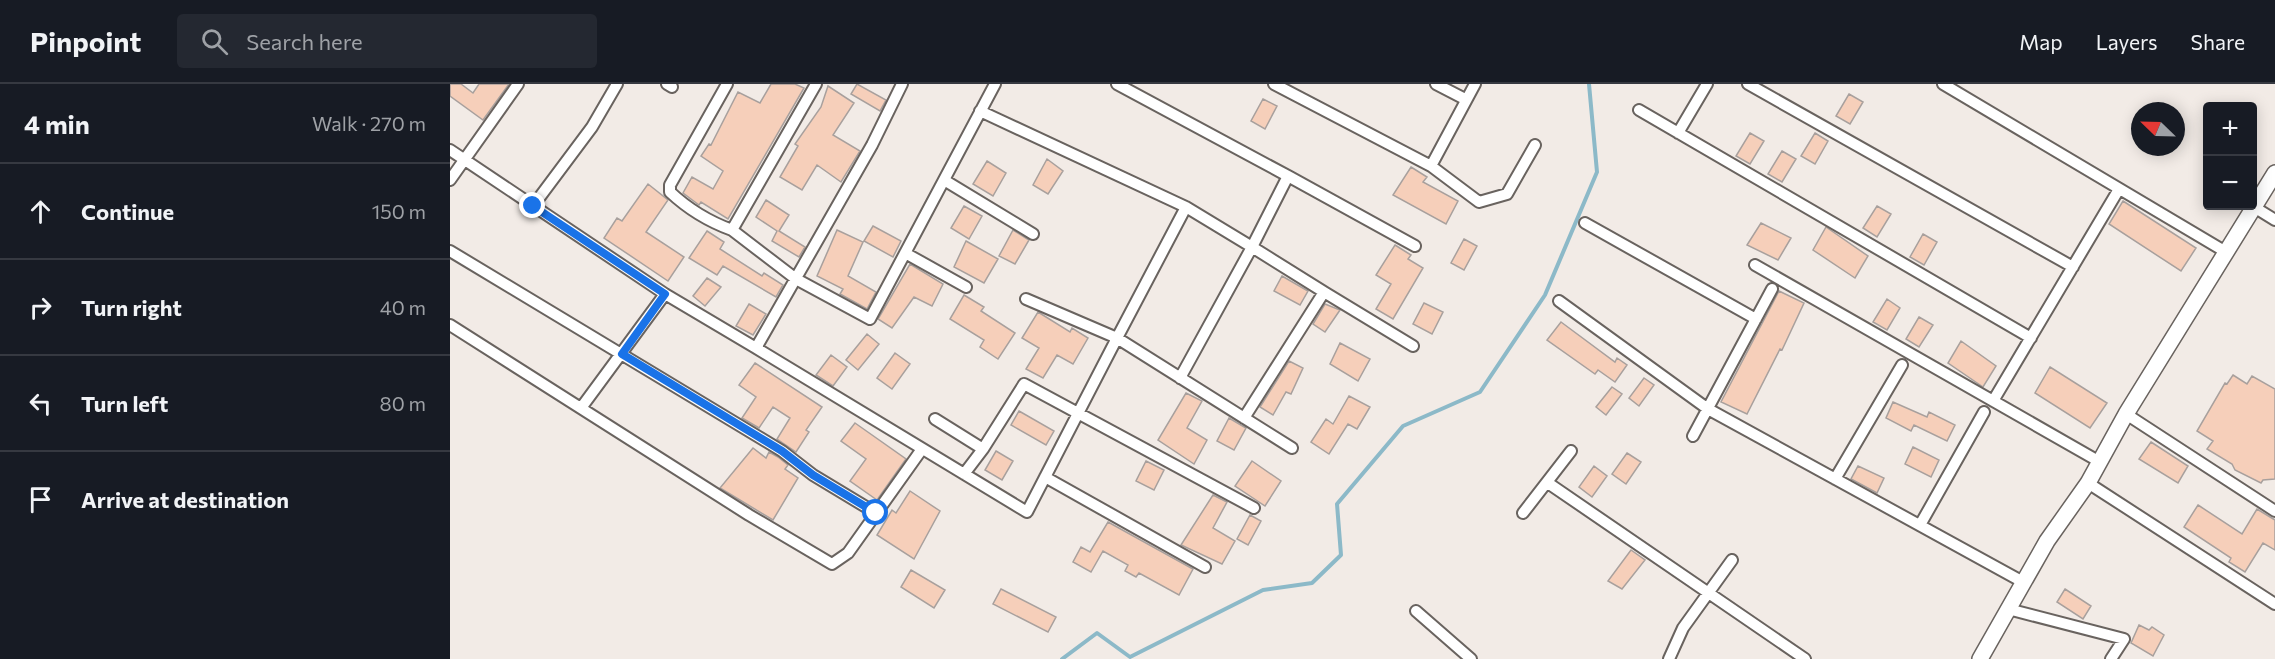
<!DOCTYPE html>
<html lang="en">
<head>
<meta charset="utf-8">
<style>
  body { margin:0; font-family:Commissioner,sans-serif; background:#242831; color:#f1f3f6 }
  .controls { position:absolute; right:18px; top:18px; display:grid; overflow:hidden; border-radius:6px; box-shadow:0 3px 15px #0003 }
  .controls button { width:54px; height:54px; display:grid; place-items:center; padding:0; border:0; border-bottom:2px solid #363941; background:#171b24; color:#f1f3f6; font:30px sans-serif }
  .compass { position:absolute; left:1681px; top:18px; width:54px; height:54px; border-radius:50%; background:#171b24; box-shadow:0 3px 15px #0003; rotate:293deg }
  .stop { position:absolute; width:18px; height:18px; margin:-14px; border:4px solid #1a73e8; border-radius:50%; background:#fff }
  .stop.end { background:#1a73e8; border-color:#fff; box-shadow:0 2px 6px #0008 }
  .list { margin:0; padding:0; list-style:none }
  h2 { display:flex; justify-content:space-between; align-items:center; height:78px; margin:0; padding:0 24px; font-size:26px }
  h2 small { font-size:20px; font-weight:400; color:#9ea1a6 }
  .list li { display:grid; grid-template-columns:39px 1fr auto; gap:18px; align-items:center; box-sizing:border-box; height:96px; padding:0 24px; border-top:2px solid #363941 }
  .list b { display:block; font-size:22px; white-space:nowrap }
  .list em { font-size:20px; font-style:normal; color:#9ea1a6 }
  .icon { flex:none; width:33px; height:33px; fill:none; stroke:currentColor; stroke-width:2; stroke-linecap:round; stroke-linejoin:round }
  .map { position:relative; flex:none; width:1825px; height:575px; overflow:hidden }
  header { display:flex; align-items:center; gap:36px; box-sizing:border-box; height:84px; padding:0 30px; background:#171b24; border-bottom:2px solid #363941 }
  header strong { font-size:28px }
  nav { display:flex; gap:33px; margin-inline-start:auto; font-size:21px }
  .search { width:420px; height:54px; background:#242831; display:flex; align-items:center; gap:15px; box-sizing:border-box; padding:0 21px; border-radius:6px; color:#9ea1a6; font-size:22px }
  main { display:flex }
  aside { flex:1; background:#171b24 }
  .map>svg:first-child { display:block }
</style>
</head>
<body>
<header>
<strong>Pinpoint</strong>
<div class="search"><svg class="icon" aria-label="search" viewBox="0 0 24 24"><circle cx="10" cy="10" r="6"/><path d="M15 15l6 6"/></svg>Search here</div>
<nav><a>Map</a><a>Layers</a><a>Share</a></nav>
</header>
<main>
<aside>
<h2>4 min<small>Walk · 270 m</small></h2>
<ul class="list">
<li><svg class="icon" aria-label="ahead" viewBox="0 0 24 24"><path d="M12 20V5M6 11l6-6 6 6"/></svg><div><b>Continue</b></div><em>150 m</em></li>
<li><svg class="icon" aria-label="right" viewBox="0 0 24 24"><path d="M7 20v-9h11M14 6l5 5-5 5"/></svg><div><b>Turn right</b></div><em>40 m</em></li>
<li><svg class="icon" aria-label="left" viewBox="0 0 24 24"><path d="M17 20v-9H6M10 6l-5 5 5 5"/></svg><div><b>Turn left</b></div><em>80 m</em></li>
<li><svg class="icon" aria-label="arrive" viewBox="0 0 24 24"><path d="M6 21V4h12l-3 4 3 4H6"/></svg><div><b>Arrive at destination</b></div></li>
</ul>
</aside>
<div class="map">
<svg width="1825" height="575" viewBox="0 0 1825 575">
  <rect width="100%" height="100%" fill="#f2ebe6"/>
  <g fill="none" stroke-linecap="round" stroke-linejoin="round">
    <path stroke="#8cb9c8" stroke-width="4" d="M612,575L647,549L680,573L813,506L862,499L891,471L887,420L953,342L1030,308L1095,211L1147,88L1139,0"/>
  </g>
  <path fill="#f6cfba" stroke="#a8a09d" stroke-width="1.5" d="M0,0H11L23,9L29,0H59L33,36L0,12Z
    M321,0H345L354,4L278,135L251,118L249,121L233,109L242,93L263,105L273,87L251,72L259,60L261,61L288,8L310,19Z
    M407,0L436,16L430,27L401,10Z
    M378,2L404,19L383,51L410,67L391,98L367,81L352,106L330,93L348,62L345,60L371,23Z
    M1399,10L1413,18L1400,40L1386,32Z
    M813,15L827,22L815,45L801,37Z
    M1300,49L1314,57L1300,80L1286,72Z
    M1365,49L1378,57L1365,80L1351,72Z
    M1332,67L1346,75L1332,98L1318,90Z
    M597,75L613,87L598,110L583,101Z
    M537,77L556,89L543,112L523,100Z
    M961,83L977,93L973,98L1008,117L996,140L943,111Z
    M198,100L218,116L196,148L234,173L218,197L154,154L167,134L172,137Z
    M316,116L339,131L329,147L355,163L349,173L322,157L327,147L306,133Z
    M1673,117L1746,164L1731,187L1659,140Z
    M514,122L532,132L519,155L501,144Z
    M1427,122L1441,130L1427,153L1413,144Z
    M1311,139L1341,154L1328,176L1297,161Z
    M423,142L451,157L443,173L414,157Z
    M1376,143L1418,172L1405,194L1363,166Z
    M387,146L413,158L398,192L426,208L417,225L390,210L393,205L367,192Z
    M563,146L579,156L565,180L549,172Z
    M257,147L274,158L270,165L312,192L314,189L333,201L326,213L273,182L267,191L239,174Z
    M1473,150L1487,158L1474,181L1460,173Z
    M1014,155L1027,162L1014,186L1001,179Z
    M516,157L548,175L534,199L504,183Z
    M945,161L961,171L958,175L973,184L943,235L926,225L941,200L926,191Z
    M460,180L493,200L482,222L464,213L442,244L428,235Z
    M832,192L858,207L850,221L824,207Z
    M257,194L271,203L255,222L243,212Z
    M1329,207L1354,219L1332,266L1330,265L1297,330L1271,318Z
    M514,211L534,223L531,227L565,249L548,275L530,263L534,256L500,235Z
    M1437,215L1450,224L1437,246L1423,238Z
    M974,219L993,228L982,250L963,240Z
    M299,220L316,230L303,251L286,242Z
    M875,220L890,226L875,248L863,240Z
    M588,228L620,248L622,244L638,254L623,280L607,271L593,294L576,285L589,264L572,254Z
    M1469,233L1483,241L1469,263L1456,255Z
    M1111,238L1165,278L1167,274L1177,281L1165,298L1148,286L1145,290L1097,256Z
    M417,250L429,260L408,286L396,276Z
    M1511,257L1546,282L1533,303L1498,279Z
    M890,259L920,275L908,297L880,280Z
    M445,269L460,280L442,305L427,294Z
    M381,271L397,283L383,302L366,291Z
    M839,277L853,284L841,310L836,308L823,331L810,323Z
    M305,279L372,323L356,346L359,348L346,368L327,355L340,334L323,323L309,344L292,334L306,313L289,301Z
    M1600,283L1657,319L1640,344L1585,309Z
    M1783,291L1797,300L1802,292L1825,305V395L1813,396L1811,399L1785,386L1782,380L1757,365L1763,357L1747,347L1775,299L1777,300Z
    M1194,294L1204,301L1189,322L1179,314Z
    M1162,303L1172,310L1156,331L1146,323Z
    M736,309L752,317L737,344L757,356L744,380L708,356Z
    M899,312L920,323L907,345L898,340L879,370L861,358L876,335L883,340Z
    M1443,318L1477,333L1479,328L1505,341L1497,357L1464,341L1461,347L1436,334Z
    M569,327L604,347L596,361L561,341Z
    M779,334L796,344L784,366L767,357Z
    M405,339L456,375L427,416L400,397L416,375L391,357Z
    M1701,358L1738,382L1728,399L1689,375Z
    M1463,363L1489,376L1481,393L1455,380Z
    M303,364L316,374L319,368L328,373L338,381L335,385L348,394L323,436L270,404Z
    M546,367L563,377L552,396L535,386Z
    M1177,369L1191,378L1176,400L1162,390Z
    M696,377L714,386L704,406L686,397Z
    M802,377L831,397L815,422L785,402Z
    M1144,382L1157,392L1142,413L1129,403Z
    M1408,382L1434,394L1427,409L1401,395Z
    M460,407L490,427L464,475L427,451L442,426L446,429Z
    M763,411L777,418L763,444L785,457L772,480L731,461Z
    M1748,421L1792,450L1807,425L1825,436V466L1813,459L1795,488L1779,478L1781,474L1734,443Z
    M800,431L811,437L798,461L787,455Z
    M658,438L743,485L729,511L689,489L686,493L675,487L678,481L653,467L641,488L623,478L631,463L640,468Z
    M1181,466L1195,476L1172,505L1158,497Z
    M461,486L495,506L484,524L451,503Z
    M551,505L606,533L598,548L543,520Z
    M1615,505L1641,522L1633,535L1607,518Z
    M1689,541L1699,546L1702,543L1714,551L1703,572L1681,559Z"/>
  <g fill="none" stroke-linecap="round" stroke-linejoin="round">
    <defs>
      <path id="street" d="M217,0L222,3
        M277,0L220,101V108C237,124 260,138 282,146L346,195L420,235L545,0
        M667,0L838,92L802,163L874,208L794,334
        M824,0L981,82L1029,118L1057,110L1085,61
        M986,0L1015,15
        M1298,0L1623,183
        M1493,0L1776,168
        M1189,26L1581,254
        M530,27L736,123L802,163L730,294
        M1228,49L1257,0
        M0,66L215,210L306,264L422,61L452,0
        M981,82L1025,0
        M838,92L965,162
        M0,96L68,0
        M494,96L583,150
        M83,122L142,43L167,0
        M1804,123L1825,136
        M1135,139L1306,235
        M282,146L366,0
        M0,167L332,367L363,391L426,429
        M455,169L516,203
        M1305,181L1650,378
        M874,208L963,262
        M576,215L667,254L736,123
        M1109,217L1258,325L1573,498
        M0,241L299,431L382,480L398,469L472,365
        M306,264L577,428L667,254L842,364
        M1543,317L1669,105
        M131,324L215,210
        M1676,330L1825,427
        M485,335L533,365
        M1243,352L1322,205
        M514,390L533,365L574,300L804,424
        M595,393L755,483
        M1385,395L1452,281
        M1098,399L1355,575
        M1638,399L1825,520
        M1073,429L1121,367
        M1470,441L1534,328
        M1558,525L1674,555L1661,575
        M966,527L1021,575
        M1219,575L1233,544L1282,476"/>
      <path id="secondary" d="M1530,575L1597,457L1638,399L1676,330L1825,89"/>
    </defs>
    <use href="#street" stroke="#69635f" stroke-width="14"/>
    <use href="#secondary" stroke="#69635f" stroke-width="18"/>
    <use href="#street" stroke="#fff" stroke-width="10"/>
    <use href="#secondary" stroke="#fff" stroke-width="15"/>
  </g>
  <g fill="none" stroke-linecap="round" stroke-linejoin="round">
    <path stroke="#1a73e8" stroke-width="8" d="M83,122L215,210L172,270L332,367L363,391L426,429"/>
  </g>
</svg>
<div class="controls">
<button>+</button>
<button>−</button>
</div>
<svg class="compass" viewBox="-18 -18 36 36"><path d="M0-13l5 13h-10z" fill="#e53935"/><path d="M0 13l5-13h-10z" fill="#9ea1a6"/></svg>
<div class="stop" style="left:426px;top:429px"></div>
<div class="stop end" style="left:83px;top:122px"></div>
</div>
</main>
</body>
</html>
